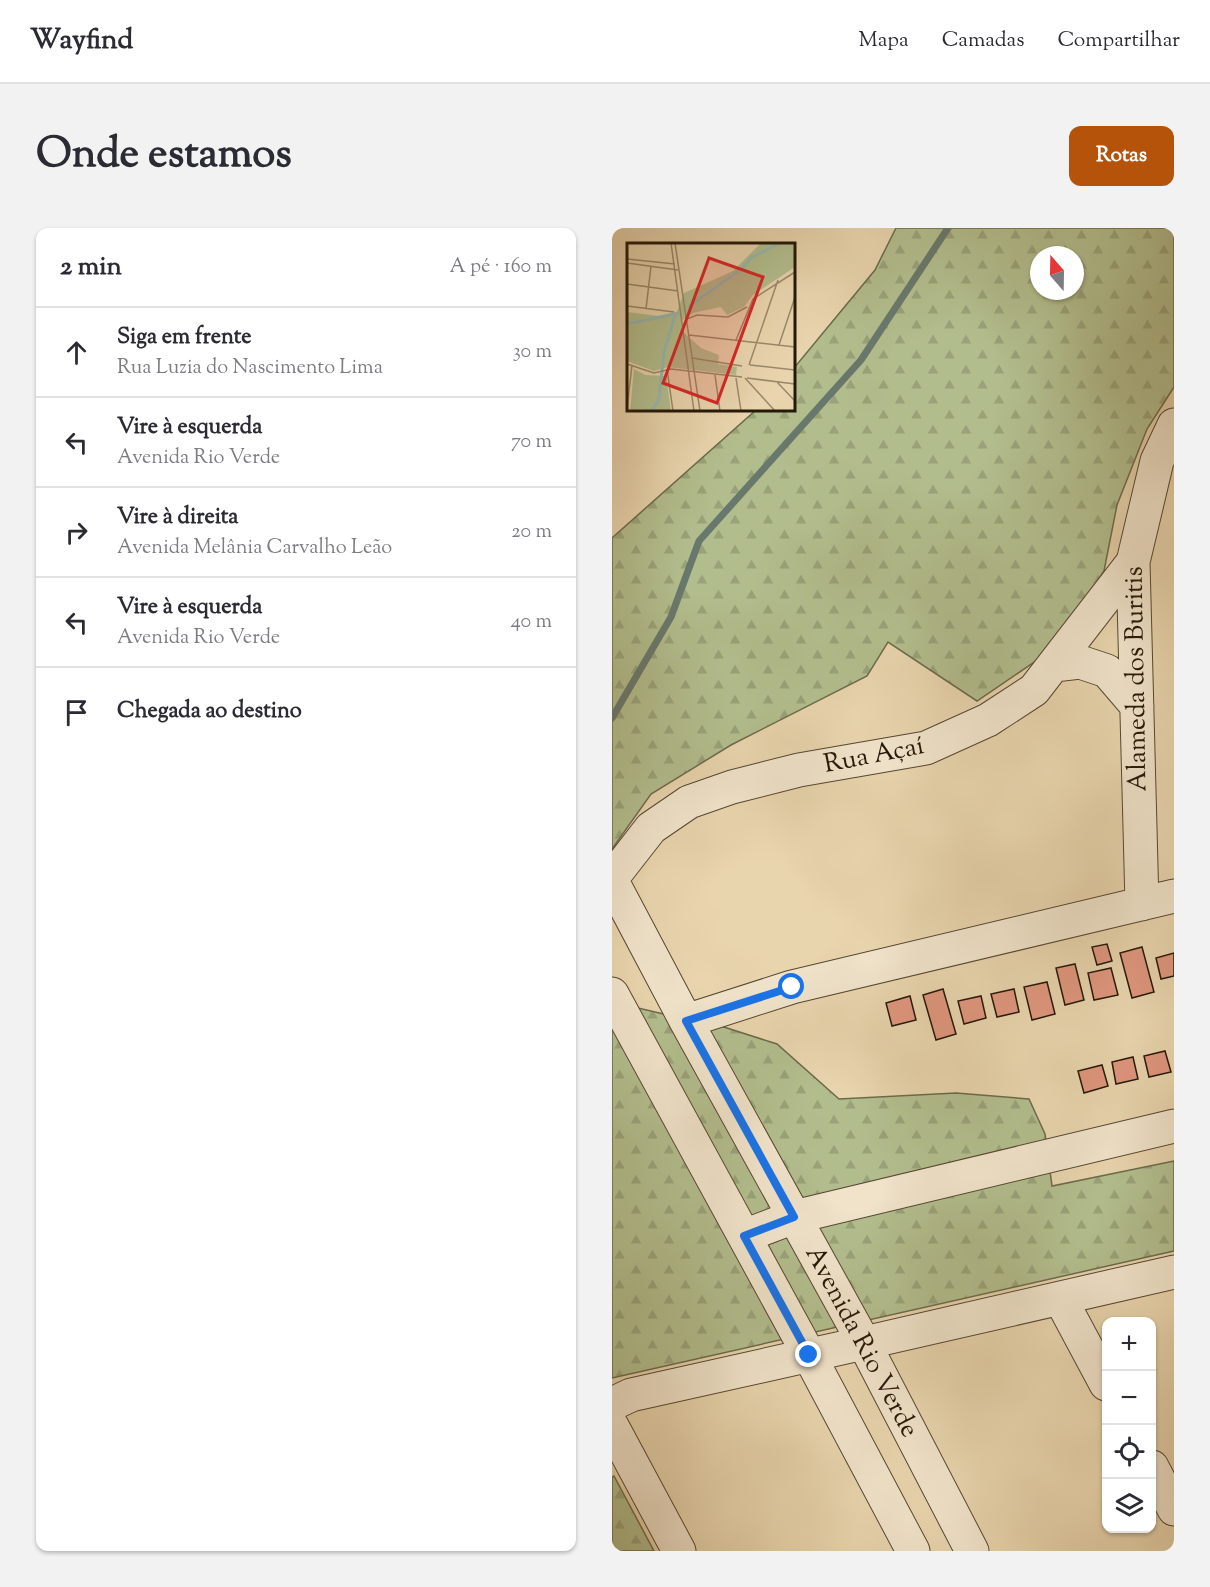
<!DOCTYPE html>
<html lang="pt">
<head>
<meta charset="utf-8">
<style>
  body { margin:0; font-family:"Sorts Mill Goudy",serif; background:#f2f2f3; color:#2b2b33 }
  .controls { position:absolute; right:18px; bottom:18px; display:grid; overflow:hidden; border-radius:12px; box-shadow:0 2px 4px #0004 }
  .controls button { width:54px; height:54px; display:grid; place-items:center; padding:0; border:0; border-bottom:2px solid #e1e1e2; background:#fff; color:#2b2b33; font:30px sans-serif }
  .compass { position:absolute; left:418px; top:18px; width:54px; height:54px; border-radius:50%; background:#fff; box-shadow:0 2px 4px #0004; rotate:340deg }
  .stop { position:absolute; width:18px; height:18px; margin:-14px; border:4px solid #1a73e8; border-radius:50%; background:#fff }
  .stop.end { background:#1a73e8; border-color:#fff; box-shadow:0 2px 6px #0008 }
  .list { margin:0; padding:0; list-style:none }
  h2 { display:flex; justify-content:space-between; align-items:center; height:78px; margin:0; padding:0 24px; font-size:26px }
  h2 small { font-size:20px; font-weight:400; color:#7c7c81 }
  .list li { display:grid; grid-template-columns:39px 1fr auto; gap:18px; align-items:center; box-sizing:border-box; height:90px; padding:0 24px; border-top:2px solid #e1e1e2 }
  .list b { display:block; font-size:22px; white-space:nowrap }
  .list p { margin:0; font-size:20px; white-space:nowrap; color:#7c7c81 }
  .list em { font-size:20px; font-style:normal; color:#7c7c81 }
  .icon { flex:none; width:33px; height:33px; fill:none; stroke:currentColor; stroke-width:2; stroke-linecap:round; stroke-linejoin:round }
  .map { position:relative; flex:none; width:562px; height:1323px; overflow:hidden; border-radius:12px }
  header { display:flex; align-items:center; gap:36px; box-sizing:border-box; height:84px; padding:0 30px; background:#fff; border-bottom:2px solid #e1e1e2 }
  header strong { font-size:28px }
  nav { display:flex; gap:33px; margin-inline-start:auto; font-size:21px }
  .intro { display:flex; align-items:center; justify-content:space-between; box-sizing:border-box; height:144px; padding:0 36px }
  h1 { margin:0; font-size:42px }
  .button { padding:15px 27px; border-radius:12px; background:#b45309; color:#fff; font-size:21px; font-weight:700 }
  main { display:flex; gap:36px; padding:0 36px }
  aside { flex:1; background:#fff; border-radius:12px; box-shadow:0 2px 4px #0004 }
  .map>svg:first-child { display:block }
</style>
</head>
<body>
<header>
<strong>Wayfind</strong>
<nav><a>Mapa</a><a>Camadas</a><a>Compartilhar</a></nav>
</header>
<div class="intro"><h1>Onde estamos</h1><a class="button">Rotas</a></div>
<main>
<aside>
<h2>2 min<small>A pé · 160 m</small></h2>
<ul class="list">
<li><svg class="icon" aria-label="ahead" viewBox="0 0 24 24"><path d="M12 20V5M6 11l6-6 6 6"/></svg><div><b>Siga em frente</b><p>Rua Luzia do Nascimento Lima</p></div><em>30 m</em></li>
<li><svg class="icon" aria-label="left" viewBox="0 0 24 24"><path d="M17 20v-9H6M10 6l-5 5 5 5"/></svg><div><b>Vire à esquerda</b><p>Avenida Rio Verde</p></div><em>70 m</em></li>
<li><svg class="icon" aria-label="right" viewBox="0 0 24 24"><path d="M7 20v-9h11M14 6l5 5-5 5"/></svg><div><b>Vire à direita</b><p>Avenida Melânia Carvalho Leão</p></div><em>20 m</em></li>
<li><svg class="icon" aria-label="left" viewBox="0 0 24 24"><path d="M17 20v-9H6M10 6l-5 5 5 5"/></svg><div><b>Vire à esquerda</b><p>Avenida Rio Verde</p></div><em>40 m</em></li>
<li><svg class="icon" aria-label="arrive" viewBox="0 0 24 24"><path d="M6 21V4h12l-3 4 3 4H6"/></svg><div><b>Chegada ao destino</b></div></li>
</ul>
</aside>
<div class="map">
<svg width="562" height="1323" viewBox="0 0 562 1323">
  <defs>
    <pattern id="forest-firs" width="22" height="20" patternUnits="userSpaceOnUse" patternTransform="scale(1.5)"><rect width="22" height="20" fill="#b2bd8d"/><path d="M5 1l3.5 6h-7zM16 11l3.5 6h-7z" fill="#99a278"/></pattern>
  </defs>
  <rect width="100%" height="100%" fill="#e8d4ad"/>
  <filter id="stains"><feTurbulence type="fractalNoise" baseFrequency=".00333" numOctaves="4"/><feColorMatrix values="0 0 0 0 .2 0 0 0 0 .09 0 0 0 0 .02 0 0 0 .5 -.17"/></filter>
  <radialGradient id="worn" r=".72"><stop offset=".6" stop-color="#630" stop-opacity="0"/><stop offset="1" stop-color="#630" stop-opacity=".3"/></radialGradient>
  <path fill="url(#forest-firs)" stroke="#6c6a4b" stroke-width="1.5" fill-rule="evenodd" d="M284,0H562V159L535,201L505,277L492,343L440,422L365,473L276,414L255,448L119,517L39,566L0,621V310L144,182H182V140L263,42ZM427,27H463V63H427Z
    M0,774L56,787L90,792L165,816L227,871L344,865L417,871L433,906L440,958L562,933V1023L0,1150Z
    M2,1248L42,1323H0V1249Z"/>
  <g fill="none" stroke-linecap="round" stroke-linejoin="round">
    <path stroke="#69786c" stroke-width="7" d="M0,490L59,389L87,313L249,132L336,0"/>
  </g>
  <path fill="#df967e" stroke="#251809" stroke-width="1.5" d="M495,716L500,733L485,737L480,719Z
    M530,719L542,764L520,770L508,725Z
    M562,725V748L549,751L544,730Z
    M463,736L472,772L453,777L444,740Z
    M499,740L506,767L482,772L476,745Z
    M435,754L443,786L420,792L412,759Z
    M331,761L344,806L324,812L311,767Z
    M402,761L407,784L385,789L379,766Z
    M298,768L304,792L280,798L274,775Z
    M369,768L374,790L352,796L346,773Z
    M553,823L559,844L537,849L532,828Z
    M521,829L526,851L504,856L500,834Z
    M490,837L496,858L472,865L466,843Z"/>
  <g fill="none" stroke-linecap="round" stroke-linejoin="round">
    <defs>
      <path id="minor" d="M442,437L468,434L495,443L525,478
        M0,650L39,600L77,574L120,559L187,542L314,520L376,492L422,462L521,334
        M0,653L74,793L252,1115L360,1323
        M530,676L521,334L545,233L562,197
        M0,766L197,1127L301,1323
        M74,793L180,759L562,668
        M132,1008L182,989L562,898
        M448,1070L494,1156
        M0,1176L19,1167L252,1115L562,1044
        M0,1198L67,1323
        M540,1239L562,1281"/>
    </defs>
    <use href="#minor" stroke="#564732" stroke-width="35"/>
    <use href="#minor" stroke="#f0e3ca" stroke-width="33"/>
  </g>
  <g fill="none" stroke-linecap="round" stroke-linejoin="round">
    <path stroke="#1a73e8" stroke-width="8" d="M180,759L74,793L182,989L132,1008L197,1127"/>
  </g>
  <g text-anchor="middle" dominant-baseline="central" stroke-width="4.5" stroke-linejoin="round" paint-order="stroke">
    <g font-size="26" fill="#251809" stroke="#f0e3ca">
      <text transform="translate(525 451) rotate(-91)">Alameda dos Buritis</text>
      <text transform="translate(262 528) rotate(-11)">Rua Açaí</text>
      <text transform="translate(249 1114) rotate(62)">Avenida Rio Verde</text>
    </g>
  </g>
  <g transform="translate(15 15)">
    <rect width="168" height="168" fill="#e8d4ad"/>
    <path d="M134,0H168V24L126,52L117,64L100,72L94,64L66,70L54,78L55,88L74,105L92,112L91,121L110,124L109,132L41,124L27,128L0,118V69L40,74L49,71L57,50L106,28ZM7,126L18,132L39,133L44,168H3Z" fill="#b2bd8d"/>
    <path fill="none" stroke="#97b8ae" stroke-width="3" d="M61,64L115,26L124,15L153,0M0,81L52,70M25,168L32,156L37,109L48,73"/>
    <path fill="none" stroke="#9a896b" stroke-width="1.5" d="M44,0L67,168M48,0L73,168M0,16L48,21M0,20L51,27M0,41L51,48M0,63L47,69M19,66L24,23M60,76L70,72L101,74L120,64M62,92L168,104M109,97L126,56L168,29M152,102L168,54M65,115L115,123M0,121L27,130L44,126L115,134M122,122L151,37M123,122L168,127M40,126L46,168M88,132L93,168M109,135L114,168M118,135L148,168M120,135L168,141M150,139L168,158M0,165L5,122"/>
    <path fill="#d62828" fill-opacity="0.15" stroke="#d62828" stroke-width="3" d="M82,15L136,34L90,160L36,140Z"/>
    <rect width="168" height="168" fill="none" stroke="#251809" stroke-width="3"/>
  </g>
  <rect width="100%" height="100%" filter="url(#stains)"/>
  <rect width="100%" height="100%" fill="url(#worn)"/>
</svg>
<div class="controls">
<button>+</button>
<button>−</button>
<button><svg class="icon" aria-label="locate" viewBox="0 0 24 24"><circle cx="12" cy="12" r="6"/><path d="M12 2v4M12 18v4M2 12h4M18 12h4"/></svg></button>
<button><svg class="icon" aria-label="layers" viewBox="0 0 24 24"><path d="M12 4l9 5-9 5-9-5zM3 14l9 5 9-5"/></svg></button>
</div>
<svg class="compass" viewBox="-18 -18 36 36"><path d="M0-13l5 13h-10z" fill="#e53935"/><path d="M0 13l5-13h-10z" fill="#7c7c81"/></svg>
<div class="stop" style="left:180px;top:759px"></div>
<div class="stop end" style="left:197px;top:1127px"></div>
</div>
</main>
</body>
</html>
